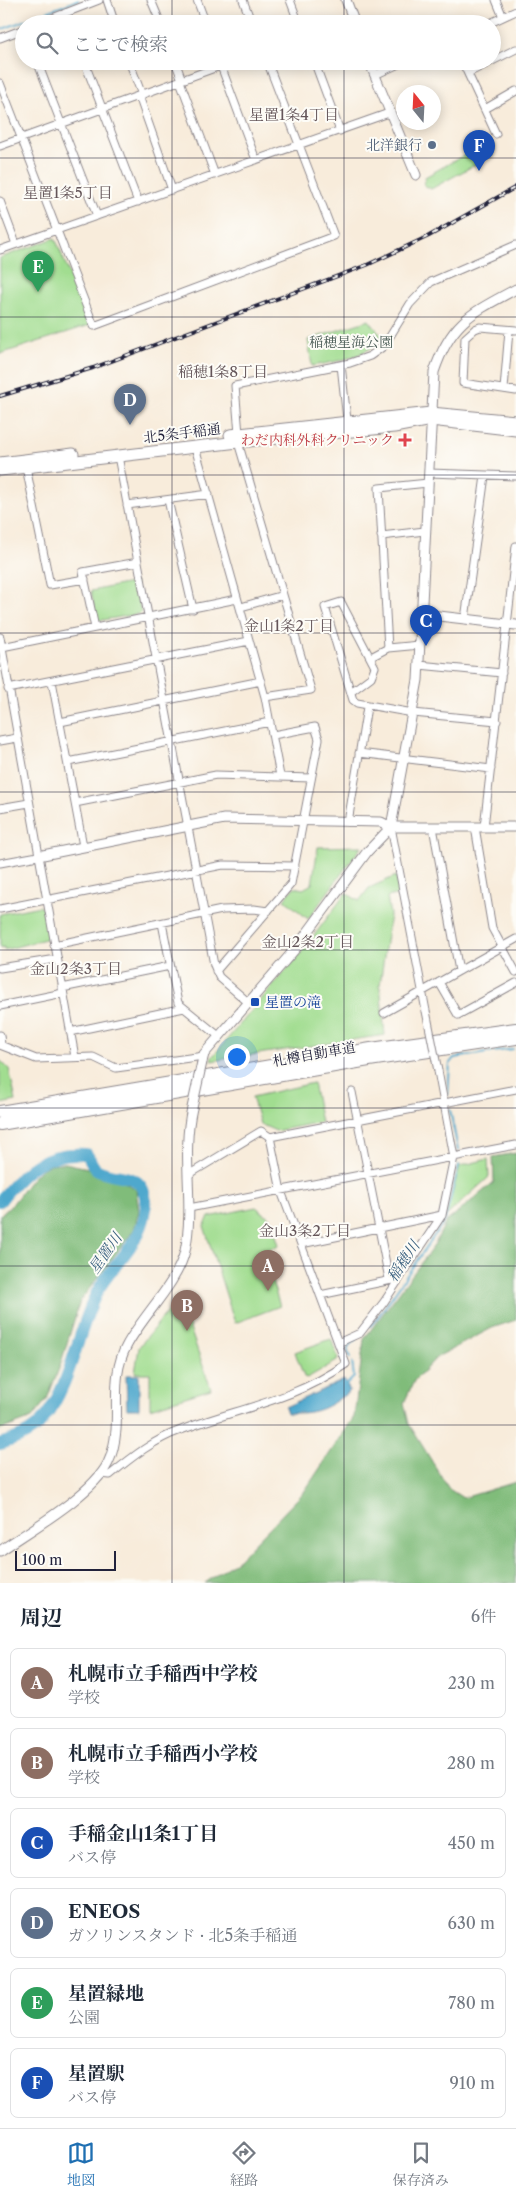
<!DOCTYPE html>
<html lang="ja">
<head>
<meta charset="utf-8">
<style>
  body { margin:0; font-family:"Libre Caslon Text","Noto Serif JP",serif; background:#f2f2f3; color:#1f2937 }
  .compass { position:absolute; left:396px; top:85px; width:45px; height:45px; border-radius:50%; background:#fff; box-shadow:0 2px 12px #0003; rotate:342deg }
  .scale { position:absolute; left:15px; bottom:12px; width:101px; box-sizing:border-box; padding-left:5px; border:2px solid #22223b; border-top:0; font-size:14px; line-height:18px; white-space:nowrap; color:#22223b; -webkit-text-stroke:4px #fdfcf7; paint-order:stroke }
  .you { position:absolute; left:236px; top:1056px; width:18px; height:18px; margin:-12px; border:4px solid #fff; border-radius:50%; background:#1a73e8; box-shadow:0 0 0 8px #1a73e833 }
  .badge { display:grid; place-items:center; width:32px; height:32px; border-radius:50%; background:#1f6fb2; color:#fff; font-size:16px; font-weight:700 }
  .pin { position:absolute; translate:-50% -41px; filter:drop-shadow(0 1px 2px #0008) }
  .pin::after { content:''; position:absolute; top:26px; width:18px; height:15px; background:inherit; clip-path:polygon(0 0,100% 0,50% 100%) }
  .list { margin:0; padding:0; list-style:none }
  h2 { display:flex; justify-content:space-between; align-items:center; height:65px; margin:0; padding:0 20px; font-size:21px }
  h2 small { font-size:16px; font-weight:400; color:#747a83 }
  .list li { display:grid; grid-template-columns:32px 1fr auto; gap:15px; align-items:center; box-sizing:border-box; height:70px; margin:0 10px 10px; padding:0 10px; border:1px solid #e0e1e3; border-radius:8px }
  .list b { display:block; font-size:19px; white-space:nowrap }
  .list p { margin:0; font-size:16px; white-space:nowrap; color:#747a83 }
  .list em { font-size:16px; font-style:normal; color:#747a83 }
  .icon { flex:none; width:28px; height:28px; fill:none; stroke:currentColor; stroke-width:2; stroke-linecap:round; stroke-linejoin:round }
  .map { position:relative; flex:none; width:516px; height:1583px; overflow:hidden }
  .search { position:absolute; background:#fff; box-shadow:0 2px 12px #0003; left:15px; right:15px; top:15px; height:55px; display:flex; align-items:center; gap:12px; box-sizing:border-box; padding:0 18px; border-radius:28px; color:#747a83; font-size:19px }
  .sheet { height:545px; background:#fff }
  nav { display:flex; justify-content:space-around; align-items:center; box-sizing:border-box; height:70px; border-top:1px solid #e0e1e3; background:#fff; font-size:14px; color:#747a83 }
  nav a { display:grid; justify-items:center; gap:2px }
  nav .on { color:#1f6fb2 }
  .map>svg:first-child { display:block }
</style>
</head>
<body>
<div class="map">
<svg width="516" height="1583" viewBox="0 0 516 1583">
  <rect width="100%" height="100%" fill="#fdfcf7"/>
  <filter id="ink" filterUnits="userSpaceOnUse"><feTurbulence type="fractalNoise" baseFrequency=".02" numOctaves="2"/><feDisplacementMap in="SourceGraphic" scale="10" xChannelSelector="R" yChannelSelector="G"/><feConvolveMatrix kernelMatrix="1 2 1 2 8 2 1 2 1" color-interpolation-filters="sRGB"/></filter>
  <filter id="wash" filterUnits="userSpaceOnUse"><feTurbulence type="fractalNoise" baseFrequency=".0096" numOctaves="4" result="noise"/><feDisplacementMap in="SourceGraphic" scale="20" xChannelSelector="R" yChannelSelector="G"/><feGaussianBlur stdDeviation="1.12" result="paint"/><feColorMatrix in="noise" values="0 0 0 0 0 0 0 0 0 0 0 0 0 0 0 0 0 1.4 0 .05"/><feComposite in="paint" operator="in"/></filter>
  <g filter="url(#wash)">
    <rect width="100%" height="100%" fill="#f8ecdb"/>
    <path fill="#a1dd90" stroke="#628066" d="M486,143L495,146L493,155L431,189L424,185L425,177Z
      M55,238L90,325L0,354V258Z
      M369,320L383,338C363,358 339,361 312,366L308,340Z
      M135,582L141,612L139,614L97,621L91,591Z
      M362,846L308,919L284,899L294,887L303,889L312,884L318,847Z
      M396,876L399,894L387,897L390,914L380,985L385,1035L211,1061L212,1057L300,954L346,893L359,901L369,888Z
      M40,906L43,909L49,938L4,950V947L0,948V914Z
      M0,1060L9,1069L16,1101L0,1104Z
      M313,1083L321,1122L276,1131L260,1124L252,1097Z
      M488,1159L489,1177L445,1217L460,1166Z
      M256,1207L270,1218L268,1223L273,1226L279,1245L262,1252L280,1306L235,1323L204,1226L209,1217Z
      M179,1297L211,1389L150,1408V1373H135L139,1347Z
      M331,1339L338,1357L337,1361L307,1378L304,1377L295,1352Z"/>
    <path fill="#80bc7a" stroke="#516f5a" d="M516,1153V1320L492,1328L437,1357L414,1381L404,1403L409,1424L449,1489L463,1498L516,1482V1583H205L239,1559L304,1492L354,1417L364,1339L433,1247L446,1222L494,1182L493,1157Z
      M65,1163L88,1168L101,1177L119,1179L136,1189L139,1211L134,1230L80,1301L60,1366L47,1399L32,1418L0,1430V1215C20,1203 27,1174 49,1165C53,1163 60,1163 65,1163Z"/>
    <path fill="#50a8cd" stroke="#396584" d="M126,1375H139V1409H127Z
      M344,1380L350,1391C326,1409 317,1414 287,1413L285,1407Z"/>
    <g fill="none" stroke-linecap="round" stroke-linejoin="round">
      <path stroke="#50a8cd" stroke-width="2" d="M0,30L78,0
        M448,1095L450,1063L454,1058L513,1049
        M450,1110L458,1150
        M370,1326L380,1314L445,1220L459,1165
        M350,1358C345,1347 349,1345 357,1338
        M346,1385L354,1377L352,1362"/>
      <path stroke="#50a8cd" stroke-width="12" d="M0,1201C24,1170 44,1151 86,1154C91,1158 91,1165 96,1169C114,1180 140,1170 145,1196C152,1236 113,1262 97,1292C77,1332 71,1387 42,1421C31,1434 16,1439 0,1444"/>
    </g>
  </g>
  <g filter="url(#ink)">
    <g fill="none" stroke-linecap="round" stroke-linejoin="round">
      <defs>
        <path id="minor" d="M107,0L115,24
          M151,0L161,24
          M197,0L206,24
          M243,0L252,24
          M290,0L299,24
          M496,0L503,17
          M65,13L70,24
          M37,24L99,0
          M337,24L353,18
          M488,24L516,11
          M0,38L24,29
          M37,61L97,216
          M84,61L138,202
          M129,61L142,95
          M175,61L182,80
          M314,61L340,131
          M462,61L496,134
          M492,61L516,49
          M221,66L256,160
          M468,73L492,61
          M375,75L405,61
          M180,81L215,175
          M0,83L94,326L334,236L267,61
          M139,96L172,190
          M485,109L516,91
          M0,146L234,61
          M0,201L16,244
          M0,250L389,113
          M516,330L480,327L475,329L465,338L463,383L516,391
          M341,365L347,420
          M504,389L509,330
          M239,434L235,386L350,363L370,356L384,346L410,304L431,282L516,245
          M238,442L311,690L265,697
          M195,447L265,697L280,776
          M118,456L214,965L219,977L249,1003
          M26,467L50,585L85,579
          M429,473L516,476
          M168,500L193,609
          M127,505L209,494
          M381,536L425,531
          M241,607L283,595
          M465,619L485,476
          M95,628L83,572L138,562
          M0,637L75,1057
          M2,647L237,599
          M388,648L379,488L428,483
          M371,657L388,648L420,645
          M419,665L502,673
          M52,681L83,846
          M8,689L249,641
          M351,692L371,677L375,667L341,602L325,607L353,700L357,703L413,713L497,721
          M60,722L261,681
          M0,741L17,738
          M359,753L491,769
          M68,762L270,722
          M75,803L216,775L311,778
          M0,808L29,803
          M348,822L367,707
          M391,827L426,1011
          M433,827L459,971
          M475,827L492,928L516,972
          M484,827L516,546
          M0,863L38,856
          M0,909L223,865L295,866
          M162,923L178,1003L220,1037
          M54,945L222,910L254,909L268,911
          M0,968L57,959
          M216,971L291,884L319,739L315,727L273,735
          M439,982L458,1015L516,983
          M62,988L170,966
          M0,1006L63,993
          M384,1013L516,939
          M70,1032L184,1008
          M0,1035L1,1045
          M0,1045L36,1059L93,1057L116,1068L204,1056
          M352,1092L389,1279
          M188,1175L261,1131L270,1137L516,1089
          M189,1208L516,1145
          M301,1244L442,1215
          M320,1295L392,1280
          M338,1343L360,1333L384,1302L442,1215L454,1157L438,1071
          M101,1474L110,1475C132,1457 155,1439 181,1430C239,1408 293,1401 346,1364L281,1191L270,1137"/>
        <path id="tertiary" d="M346,0L355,24
          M369,61L416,175
          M422,614L516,625
          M38,856L224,819L381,822L391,827H516
          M202,1062L204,1054L296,948L367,852L391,827L418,680L434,372C451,321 472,313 516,289
          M0,1551C30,1530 92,1495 108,1463C113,1453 115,1441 116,1430C118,1400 112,1372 127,1345C143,1315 177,1284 185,1251C195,1204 181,1156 192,1108"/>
        <path id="trunk" d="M230,435L431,413L516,421
          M0,463L73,454
          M0,470L238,442L394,427L431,420L516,430"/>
        <path id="motorway" d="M0,1112L371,1049L516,1029
          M0,1124L369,1060L516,1038"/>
      </defs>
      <use href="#minor" stroke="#8d878b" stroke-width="9"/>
      <use href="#tertiary" stroke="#8d878b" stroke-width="11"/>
      <use href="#trunk" stroke="#8d878b" stroke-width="13"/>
      <use href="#motorway" stroke="#8d878b" stroke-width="14"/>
      <use href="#minor" stroke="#fff" stroke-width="7"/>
      <use href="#tertiary" stroke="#fff" stroke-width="9"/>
      <use href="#trunk" stroke="#fff" stroke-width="11"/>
      <use href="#motorway" stroke="#fff" stroke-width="12"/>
      <defs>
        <path id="rail" d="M0,396L93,368L367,265L429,236L516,187"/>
      </defs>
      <use href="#rail" stroke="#22223b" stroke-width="4"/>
      <use href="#rail" stroke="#fdfcf7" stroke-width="2" stroke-dasharray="5.5" stroke-linecap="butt"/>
      <defs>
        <path id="minor-bridge" d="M426,1011L438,1071"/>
        <path id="tertiary-bridge" d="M192,1108L202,1062"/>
      </defs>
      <use href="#minor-bridge" stroke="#8d878b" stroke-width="9" stroke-linecap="butt"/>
      <use href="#tertiary-bridge" stroke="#8d878b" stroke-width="11" stroke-linecap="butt"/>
      <use href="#minor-bridge" stroke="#fff" stroke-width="7"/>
      <use href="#tertiary-bridge" stroke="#fff" stroke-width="9"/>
    </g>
  </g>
  <path fill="none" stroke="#22223b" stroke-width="1" stroke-opacity="0.55" d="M172,0V24M344,0V24M172,61V1583M344,61V1583M0,158H516M0,317H516M0,475H516M0,633H516M0,792H516M0,950H516M0,1108H516M0,1266H516M0,1425H516"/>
  <circle fill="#5c6f8a" stroke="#fdfcf7" stroke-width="2" cx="432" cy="145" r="5"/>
  <path fill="#e0444e" stroke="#fdfcf7" stroke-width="2" d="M402.5 432.5h5v5h5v5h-5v5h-5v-5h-5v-5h5z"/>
  <rect fill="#1a4fb4" stroke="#fdfcf7" stroke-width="2" x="250" y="997" width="10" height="10" rx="2.5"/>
  <g text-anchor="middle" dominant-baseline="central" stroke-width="4" stroke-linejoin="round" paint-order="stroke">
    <g font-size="14" fill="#4e5e75" stroke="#fdfcf7" text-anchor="end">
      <text x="422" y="145">北洋銀行</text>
    </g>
    <g font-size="14" fill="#485a54" stroke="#fdfcf7">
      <text x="351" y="342">稲穂星海公園</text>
    </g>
    <g font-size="14" fill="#22223b" stroke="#fdfcf7">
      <text transform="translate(182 433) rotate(-7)">北5条手稲通</text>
      <text transform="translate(314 1054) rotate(-10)">札樽自動車道</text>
    </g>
    <g font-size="14" fill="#be3a42" stroke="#fdfcf7" text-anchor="end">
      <text x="394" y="440">わだ内科外科クリニック</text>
    </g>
    <g font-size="14" fill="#164399" stroke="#fdfcf7" text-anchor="start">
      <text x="265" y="1002">星置の滝</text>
    </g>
    <g font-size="15" fill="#645559" stroke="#fdfcf7">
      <text x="294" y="114">星置1条4丁目</text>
      <text x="68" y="192">星置1条5丁目</text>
      <text x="223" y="371">稲穂1条8丁目</text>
      <text x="289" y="625">金山1条2丁目</text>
      <text x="308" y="941">金山2条2丁目</text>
      <text x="76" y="968">金山2条3丁目</text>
      <text x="305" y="1230">金山3条2丁目</text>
    </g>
    <g font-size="15" font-style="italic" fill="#375e7d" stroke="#fdfcf7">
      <text transform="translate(105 1253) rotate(-55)">星置川</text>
      <text transform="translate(403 1261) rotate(-56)">稲穂川</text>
    </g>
  </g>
</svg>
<svg class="compass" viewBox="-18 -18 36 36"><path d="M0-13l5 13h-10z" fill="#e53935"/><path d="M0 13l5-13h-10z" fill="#747a83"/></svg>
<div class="scale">100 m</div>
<div class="you"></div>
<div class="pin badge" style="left:268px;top:1291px;background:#8d6e63">A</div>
<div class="pin badge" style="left:187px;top:1331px;background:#8d6e63">B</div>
<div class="pin badge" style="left:426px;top:646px;background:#1a4fb4">C</div>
<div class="pin badge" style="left:130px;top:425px;background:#5c6f8a">D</div>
<div class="pin badge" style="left:38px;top:292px;background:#2e9e5b">E</div>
<div class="pin badge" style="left:479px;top:171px;background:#1a4fb4">F</div>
<div class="search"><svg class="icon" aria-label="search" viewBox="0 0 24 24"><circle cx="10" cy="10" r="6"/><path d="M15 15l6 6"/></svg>ここで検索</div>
</div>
<section class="sheet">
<h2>周辺<small>6件</small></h2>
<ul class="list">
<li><span class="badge" style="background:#8d6e63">A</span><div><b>札幌市立手稲西中学校</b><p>学校</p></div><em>230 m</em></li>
<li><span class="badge" style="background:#8d6e63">B</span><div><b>札幌市立手稲西小学校</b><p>学校</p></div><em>280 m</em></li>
<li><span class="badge" style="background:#1a4fb4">C</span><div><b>手稲金山1条1丁目</b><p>バス停</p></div><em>450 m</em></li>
<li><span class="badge" style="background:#5c6f8a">D</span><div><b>ENEOS</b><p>ガソリンスタンド · 北5条手稲通</p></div><em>630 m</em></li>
<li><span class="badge" style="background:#2e9e5b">E</span><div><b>星置緑地</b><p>公園</p></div><em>780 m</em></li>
<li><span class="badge" style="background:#1a4fb4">F</span><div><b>星置駅</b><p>バス停</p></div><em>910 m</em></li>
</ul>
</section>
<nav>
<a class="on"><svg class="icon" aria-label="map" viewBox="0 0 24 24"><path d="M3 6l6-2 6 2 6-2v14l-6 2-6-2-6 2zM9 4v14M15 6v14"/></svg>地図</a>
<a><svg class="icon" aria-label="directions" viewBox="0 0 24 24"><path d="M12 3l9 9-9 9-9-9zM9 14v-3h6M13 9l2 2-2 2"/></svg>経路</a>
<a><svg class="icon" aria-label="saved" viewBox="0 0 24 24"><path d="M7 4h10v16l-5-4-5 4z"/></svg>保存済み</a>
</nav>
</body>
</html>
